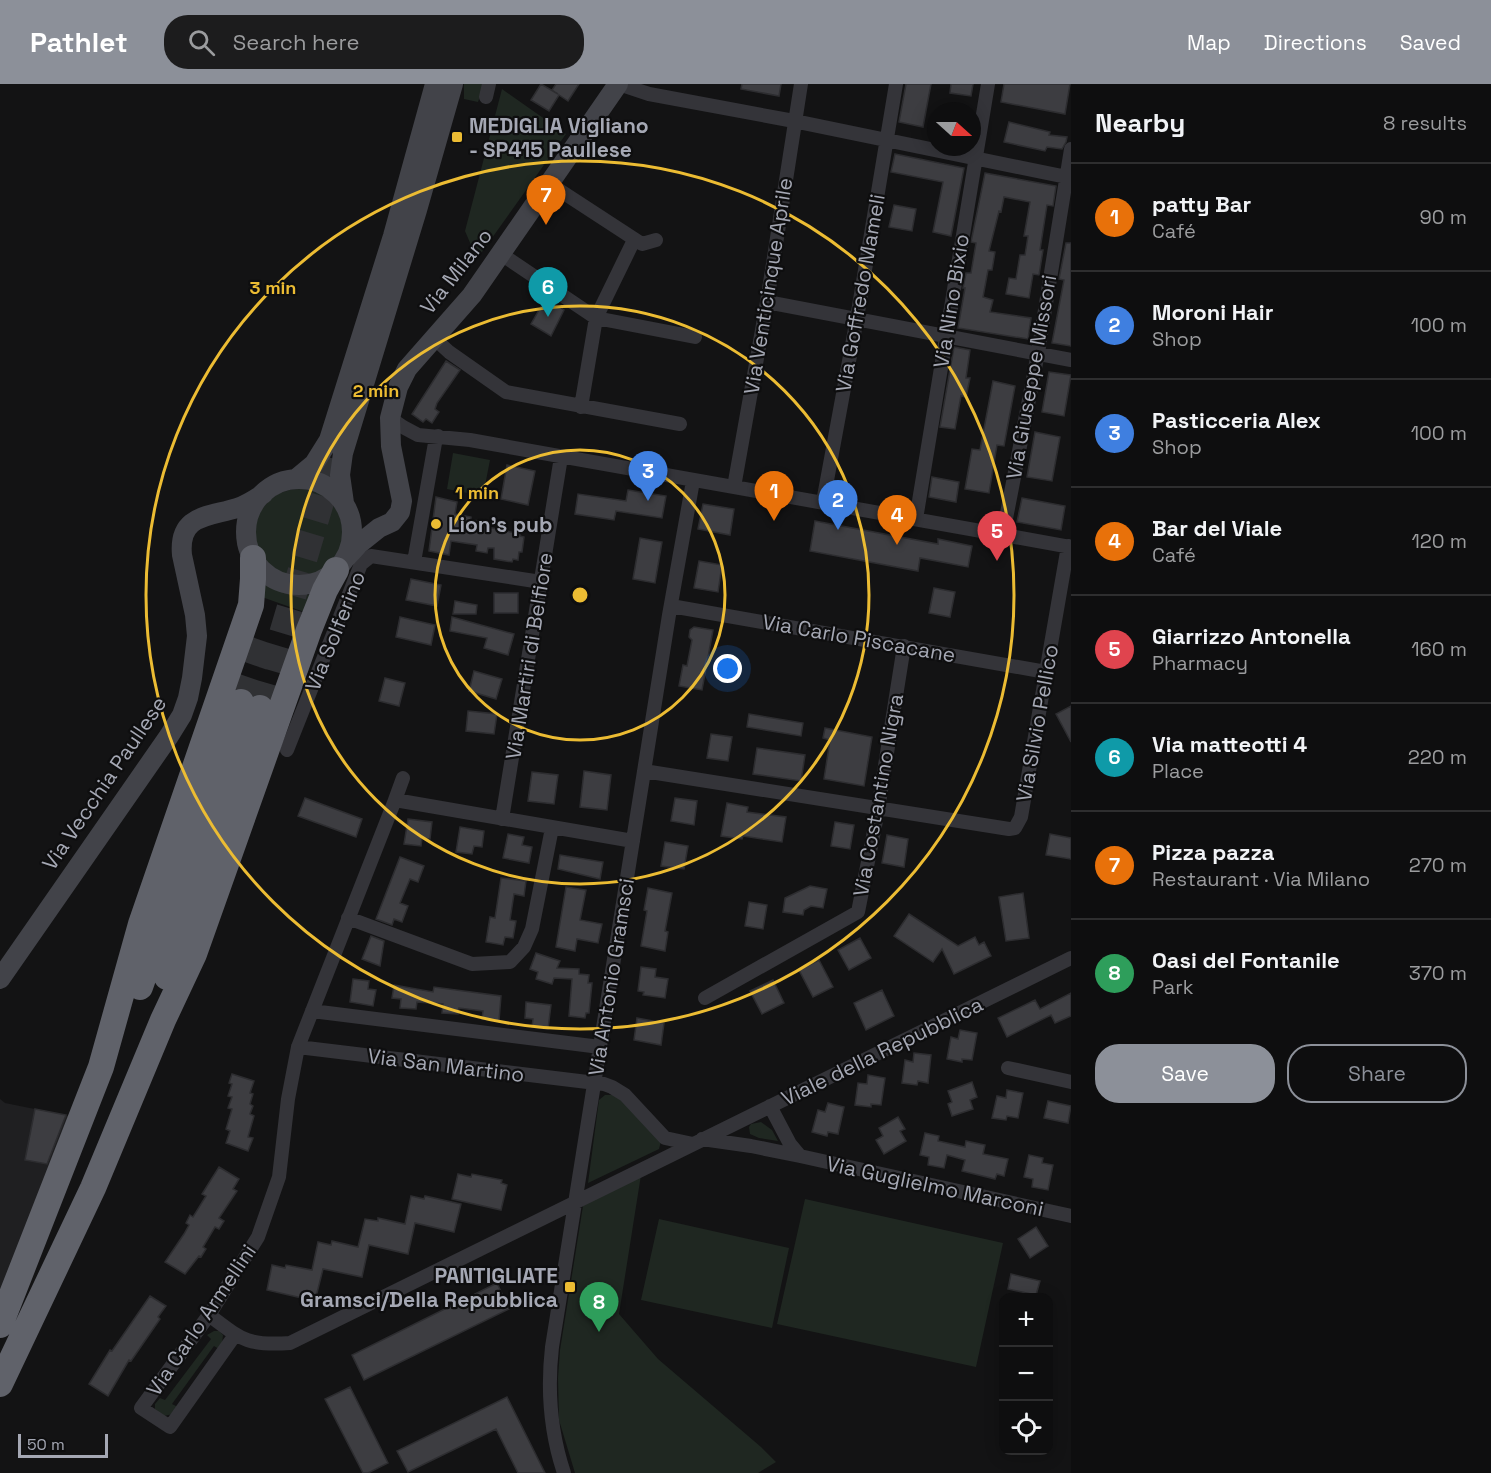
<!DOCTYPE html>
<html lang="en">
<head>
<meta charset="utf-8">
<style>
  body { margin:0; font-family:"Space Grotesk",sans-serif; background:#1c1c1d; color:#f1f3f6 }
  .controls { position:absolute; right:18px; bottom:18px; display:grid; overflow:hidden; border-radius:12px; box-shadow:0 3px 15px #0003 }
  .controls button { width:54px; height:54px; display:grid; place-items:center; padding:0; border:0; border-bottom:2px solid #2e2e2f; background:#0e0e0f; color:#f1f3f6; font:30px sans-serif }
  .compass { position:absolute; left:927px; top:18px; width:54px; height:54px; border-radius:50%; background:#0e0e0f; box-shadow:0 3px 15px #0003; rotate:111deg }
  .scale { position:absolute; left:18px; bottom:15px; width:90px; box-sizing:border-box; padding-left:6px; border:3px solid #a5a8b4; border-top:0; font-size:16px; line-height:21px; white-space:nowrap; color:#a5a8b4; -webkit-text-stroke:4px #0e0e0f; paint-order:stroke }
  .you { position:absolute; left:728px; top:585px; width:21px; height:21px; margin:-15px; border:4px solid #fff; border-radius:50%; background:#1a73e8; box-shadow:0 0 0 9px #1a73e833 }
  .badge { display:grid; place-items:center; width:39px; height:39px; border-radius:50%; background:#8c9099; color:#fff; font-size:20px; font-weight:700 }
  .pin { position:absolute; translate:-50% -50px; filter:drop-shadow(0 2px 3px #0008) }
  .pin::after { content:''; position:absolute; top:32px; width:21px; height:18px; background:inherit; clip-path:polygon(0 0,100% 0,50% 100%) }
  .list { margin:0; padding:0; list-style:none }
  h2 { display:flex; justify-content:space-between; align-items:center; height:78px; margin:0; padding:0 24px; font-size:26px }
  h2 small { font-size:20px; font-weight:400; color:#9b9c9e }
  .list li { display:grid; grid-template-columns:39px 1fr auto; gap:18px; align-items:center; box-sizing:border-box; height:108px; padding:0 24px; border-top:2px solid #2e2e2f }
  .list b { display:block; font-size:22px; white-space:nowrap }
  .list p { margin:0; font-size:20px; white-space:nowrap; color:#9b9c9e }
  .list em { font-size:20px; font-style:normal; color:#9b9c9e }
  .actions { display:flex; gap:12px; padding:18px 24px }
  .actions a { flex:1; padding:14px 0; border:2px solid #8c9099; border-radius:24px; text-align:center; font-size:21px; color:#8c9099 }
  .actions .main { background:#8c9099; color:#fff }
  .icon { flex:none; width:33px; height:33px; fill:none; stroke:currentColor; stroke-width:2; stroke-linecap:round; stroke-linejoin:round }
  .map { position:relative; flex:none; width:1071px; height:1389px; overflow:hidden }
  header { display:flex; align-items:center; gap:36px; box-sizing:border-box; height:84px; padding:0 30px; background:#8c9099; color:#fff }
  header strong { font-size:28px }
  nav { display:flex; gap:33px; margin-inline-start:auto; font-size:21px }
  .search { width:420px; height:54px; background:#1c1c1d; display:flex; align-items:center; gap:15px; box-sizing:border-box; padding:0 21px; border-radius:24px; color:#9b9c9e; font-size:22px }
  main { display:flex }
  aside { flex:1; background:#0e0e0f }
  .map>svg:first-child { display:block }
</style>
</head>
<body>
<header>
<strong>Pathlet</strong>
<div class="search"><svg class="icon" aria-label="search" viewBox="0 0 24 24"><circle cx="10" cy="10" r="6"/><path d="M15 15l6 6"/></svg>Search here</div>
<nav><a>Map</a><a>Directions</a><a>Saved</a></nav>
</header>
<main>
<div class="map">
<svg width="1071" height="1389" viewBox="0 0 1071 1389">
  <rect width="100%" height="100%" fill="#131314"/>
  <path fill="#1f1f21" d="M0,1015L5,1019L79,1034L0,1223Z"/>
  <path fill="#1f2721" d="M464,0H484L478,18L464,15Z
    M502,5L566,50L477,175L465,147Z
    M453,369L490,376L483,412L447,405Z
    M255 449a44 44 0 1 1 88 0a44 44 0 1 1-88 0Z
    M261,497C277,508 293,513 313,510L307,529L259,512Z
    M605,1011H617L661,1057L659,1065L588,1099L599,1016Z
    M761,1038L772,1046L778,1057L759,1054L750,1050L749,1043L751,1040Z
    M641,1091L619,1230L658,1275L761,1363L776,1378L758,1389H575L559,1336L558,1294L560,1266L583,1122Z
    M805,1115L1003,1159L976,1283L777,1240Z
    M659,1135L789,1164L772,1244L641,1216Z
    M214,1247H219L223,1251L222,1260L219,1265L214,1262L172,1320L178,1323L173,1330L164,1332L155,1325V1320L160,1314L165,1316L211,1255L207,1251Z"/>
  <path fill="#3d3d41" stroke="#2d2d30" stroke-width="1.5" d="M541,0L558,10L552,6L556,0H579L568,17L559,11L549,27L531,16Z
    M742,0H781L779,12L741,5Z
    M906,0H931L923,43L899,38Z
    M951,0H973L971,12L950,9Z
    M1004,0H1070L1065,30L1001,18Z
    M1009,38L1050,48L1049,51L1067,53L1066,58L1062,65L1047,63L1045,67L1004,58Z
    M895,70L964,84L951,152L933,148L943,98L891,88Z
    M985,89L1056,102L1053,122L1047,121L1040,166H1043L1039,191L1033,190L1029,214L1006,210L1009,194L1016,195L1020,171H1025L1028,152H1024L1030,118L1004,113L1001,128L999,127L989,167L995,168L992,186H988L983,213L993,216L990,228L1031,234L1028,255L958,244L965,204H963L966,189H971L976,159L971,158Z
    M894,121L916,125L912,147L889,143Z
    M1066,159H1071V262L1052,259L1064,196L1059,195Z
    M546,214L564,226L551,252L531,240Z
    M954,263L970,266L966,294H970L966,313L961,312L955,345L940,343Z
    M446,277L460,286L437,319L435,325L439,328L432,339L426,335L423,338L412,330Z
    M1049,288L1071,291L1064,332L1042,328Z
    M993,297L1015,302L1004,362L997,361L989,409L965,405L972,365L980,366Z
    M1035,348L1060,353L1052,397L1027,393Z
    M507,381L535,387L528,421L501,415Z
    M932,393L959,398L956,418L929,413Z
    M628,406L666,412L662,434L616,427L614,436L575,430L578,410L626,417Z
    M436,413L457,418L455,430L471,433V436L479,437L478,441L520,450V452L524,453L522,468H519L518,476L513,475L512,478L494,475V464H488L487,469L476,467L477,461L451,457L449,471L429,467Z
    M1022,414L1065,422L1061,446L1017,438Z
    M703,420L734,425L730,451L698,445Z
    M815,437L938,460V455L972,462L968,483L920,474L918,487L810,467Z
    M640,454L662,458L655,499L633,495Z
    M699,477L722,481L718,508L694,504Z
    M411,495L441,501L437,522L406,516Z
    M934,504L955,508L950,533L929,529Z
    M494,509H518V529H494Z
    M455,517L477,521L476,530H453Z
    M400,533L435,541L431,561L396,553Z
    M452,533L514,550L508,571L484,564L487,554L450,547Z
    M694,543L713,546L702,606L679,602L683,581L687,582L692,556L689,553L690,546Z
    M474,587L502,595L496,615L469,607Z
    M385,594L405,599L399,622L379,617Z
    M1071,622V658L1056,630Z
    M468,627L497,630L494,650L466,647Z
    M749,630L803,639L801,652L747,643Z
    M825,644L872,653L864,702L824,695L830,656L823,654Z
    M711,650L732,653L728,677L707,674Z
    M757,664L805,671L801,697L753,690Z
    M584,687L611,691L607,726L580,723Z
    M532,688L558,691L554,720L528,717Z
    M305,714L362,735L356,753L298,732Z
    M675,714L697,717L694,741L671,737Z
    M727,719L748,723L747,728L786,733L782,758L743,752L742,755L721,752Z
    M408,735L432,738L430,755L422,754L421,762L404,760Z
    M835,738L854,741L850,765L831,762Z
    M460,743L484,747L482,763L474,762L472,770L456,768Z
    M508,750L524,753L522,761L532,763L529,779L503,774Z
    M1050,750L1071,754V775L1046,771Z
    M887,751L908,755L904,783L882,779Z
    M665,758L688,762L684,785L661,782Z
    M560,771L603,778L600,795L558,785Z
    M400,773L424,782L418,798L410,795L400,819L408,822L402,838L394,835L392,841L376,835Z
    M501,794L526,797L524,812L514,810L510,836L516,837L513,854L505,853L503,861L486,858L490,833L495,834Z
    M810,802L827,805L823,824L811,822L804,826L803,831L783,828L785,814Z
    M566,803L586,806L580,836L602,840L598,859L577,855L575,867L556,863Z
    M648,804L672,809L665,847L668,848L665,867L641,862L647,827L644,826Z
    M1023,809L1029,854L1006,857L999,813Z
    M749,818L767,821L763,845L745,842Z
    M909,830L958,862L975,853L979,861L984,858L991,872L954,890L942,865L933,878L894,852Z
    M371,852L384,857L380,882L362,875Z
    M860,854L871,874L849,886L838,866Z
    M536,869L560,877L557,884L579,885V890L589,891L588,899H592L589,929H586L585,934L569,932L572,895L554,894L552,900L536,895L538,888L530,885Z
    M819,876L833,903L813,913L799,886Z
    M641,883L656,885L655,893L668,895L665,914L643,911L644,908L638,907Z
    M353,895L369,897L368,905L376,906L373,922L350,918Z
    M773,896L784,919L762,930L750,907Z
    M394,901L433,908L434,903L501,912L499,937L482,935L483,927L459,924L458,930L442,929L443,920L417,918L416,925L400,924L401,915L392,914Z
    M882,906L894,932L866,946L854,919Z
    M1071,909V932L1055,939L1051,931L1007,953L998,934L1035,916L1040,925Z
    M526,918L551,921L548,945L532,943L533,935L525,934Z
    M637,934L664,939L661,961L634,956Z
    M960,946L977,949L972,976L962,975V978L947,975L951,953L958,955Z
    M914,969L931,971L928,999L918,997L917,1001L902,999L905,976L913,978Z
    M232,990L254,997L250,1009L253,1010L250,1020L253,1022L250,1030L254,1032L248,1053L253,1054L248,1067L226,1059L230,1047L226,1045L232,1025L228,1024L232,1013L228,1012L232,1000L229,999Z
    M868,991L885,994L881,1021L871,1020V1023L855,1021L858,999L867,1000Z
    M972,998L977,1013L970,1016L973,1025L952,1032L948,1020L952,1018L948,1007Z
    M1007,1006L1023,1009L1018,1034L1007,1032L1006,1036L992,1034L997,1012L1006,1014Z
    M1048,1017L1071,1022L1068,1039L1044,1034Z
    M828,1019L844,1023L838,1050L828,1048L827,1052L812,1048L818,1026L825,1028Z
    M35,1025L66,1031L47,1080L25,1076Z
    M898,1033L905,1045L900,1047L906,1057L884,1070L876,1056L883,1052L879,1044Z
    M925,1049L939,1052L938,1057L965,1063L966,1057L985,1061L983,1070L1008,1075L1004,1092L997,1090L995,1095L962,1087L965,1076L947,1071L944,1084L928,1081L929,1073L920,1071Z
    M1029,1071L1043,1074L1042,1079L1053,1081L1048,1106L1032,1103L1033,1095L1024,1093Z
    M219,1083L239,1095L233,1105L237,1107L219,1134L224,1137L219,1145L215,1143L203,1163L206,1165L201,1173L199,1172L185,1190L165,1178L184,1150L189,1141L186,1139L190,1131L193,1133L206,1112L202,1110Z
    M458,1090L471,1093L472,1090L502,1096L501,1099L507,1101L501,1126L452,1115Z
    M411,1112L424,1115L425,1112L461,1120L454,1148L415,1139L408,1170L369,1161L362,1193L323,1185L315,1217L267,1206L272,1181L285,1184L286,1181L312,1186L318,1158L331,1161L332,1157L358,1163L365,1135L378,1137V1134L405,1140Z
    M1036,1143L1048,1162L1030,1174L1018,1155Z
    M1011,1190L1040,1197L1036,1211L1008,1205Z
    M497,1199L509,1225L364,1296L352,1271Z
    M150,1212L166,1222L158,1233L160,1235L131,1277L129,1276L108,1312L89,1300L110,1266L112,1267Z
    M350,1303L388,1379L368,1389H363L325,1315Z
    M507,1313L545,1389H518L496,1345L408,1388L397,1367Z"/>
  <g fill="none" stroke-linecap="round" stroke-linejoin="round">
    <path stroke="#303134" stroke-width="26" stroke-dasharray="26 13" stroke-linecap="butt" d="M241,618L265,550
      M260,624L341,351"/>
    <path stroke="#343439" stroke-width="14" d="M619,0L649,10L794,37L1071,94
      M486,13L489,0
      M550,100L642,160L656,156
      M501,170L596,234L695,253
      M767,218L1071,276
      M434,254L449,268L506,308L680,340
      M581,323L596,234L634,156
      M390,334L403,343L418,351L470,356L1071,463
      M734,403L767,218L801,0
      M823,418L857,234L896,0
      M916,435L988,0
      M1003,450L1038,269L1071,65
      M414,478L435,359L438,352
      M671,522L1046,588
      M287,666L361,480L371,472L541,498
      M644,687L1009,745L1015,744L1021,733L1068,462
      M395,716L403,694
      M502,735L561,373
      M348,834L472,880L510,878L524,863L532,845L552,744
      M705,914L858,828L877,732L904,562
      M312,927L600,963
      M298,963L604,1000L612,1003L625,1011L665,1054L693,1060
      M1008,984L1071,998
      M770,1022L790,1060L800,1072
      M702,1055L751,1062L800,1072L1071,1132
      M209,1231C242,1256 247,1262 290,1259L1071,874
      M235,1251L170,1343L141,1324L209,1231L258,1153L279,1093L288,1015L298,963L395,716L633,757
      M564,1389C550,1347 547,1307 552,1263L669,531L693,397"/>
    <path stroke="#424349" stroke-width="20" d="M246 448a53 53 0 1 1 106 0a53 53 0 1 1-106 0Z
      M296,395L314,380L329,356L393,152L435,0
      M344,419L340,391L343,369L417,126L453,0
      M345,475L359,460L379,444L392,438L400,428L402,417L391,362L390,334L398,303L407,285L472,211L618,0
      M0,895L169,652L182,631L188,614L192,594L197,552L195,531L182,471C178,430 209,433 237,424C246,421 254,416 263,410"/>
    <path stroke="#60626a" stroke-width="26" d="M167,893L260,624
      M140,903L241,618
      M0,1241L101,983L141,840L251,521L253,495V474
      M0,1300L93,1104L163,936L194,870L309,546L325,506L336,486"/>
  </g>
  <g fill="none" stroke="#ecbc33" stroke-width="3">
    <circle cx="580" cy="511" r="145"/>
    <circle cx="580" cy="511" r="289"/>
    <circle cx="580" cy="511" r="434"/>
  </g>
  <g fill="#ecbc33" stroke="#0e0e0f" stroke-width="2">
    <rect x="451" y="47" width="12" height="12" rx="3"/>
    <circle cx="436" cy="440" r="6"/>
    <rect x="564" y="1197" width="12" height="12" rx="3"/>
  </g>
  <g text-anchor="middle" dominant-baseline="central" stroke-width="4.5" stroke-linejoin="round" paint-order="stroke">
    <g font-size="21" font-weight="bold" fill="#a5a8b4" stroke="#0e0e0f" text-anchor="start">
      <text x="469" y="41">MEDIGLIA Vigliano<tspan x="469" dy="24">- SP415 Paullese</tspan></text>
      <text x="448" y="440">Lion's pub</text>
      <text x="558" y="1191" text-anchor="end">PANTIGLIATE<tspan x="558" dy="24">Gramsci/Della Repubblica</tspan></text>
    </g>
    <g font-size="21" fill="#a5a8b4" stroke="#0e0e0f">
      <text transform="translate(456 187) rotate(-52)">Via Milano</text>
      <text transform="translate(768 202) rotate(-81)">Via Venticinque Aprile</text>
      <text transform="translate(860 209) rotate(-80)">Via Goffredo Mameli</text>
      <text transform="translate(951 217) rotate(-81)">Via Nino Bixio</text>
      <text transform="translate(1031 293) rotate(-80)">Via Giuseppe Missori</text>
      <text transform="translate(335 547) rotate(-68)">Via Solferino</text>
      <text transform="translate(859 554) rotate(10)">Via Carlo Piscacane</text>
      <text transform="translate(529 572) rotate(-81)">Via Martiri di Belfiore</text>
      <text transform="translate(1037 639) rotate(-80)">Via Silvio Pellico</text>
      <text transform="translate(104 699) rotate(-56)">Via Vecchia Paullese</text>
      <text transform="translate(878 711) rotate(-80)">Via Costantino Nigra</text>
      <text transform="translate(611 893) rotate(-81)">Via Antonio Gramsci</text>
      <text transform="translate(882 967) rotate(-26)">Viale della Repubblica</text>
      <text transform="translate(446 981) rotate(7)">Via San Martino</text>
      <text transform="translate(935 1102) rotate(12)">Via Guglielmo Marconi</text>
      <text transform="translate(201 1236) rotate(-56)">Via Carlo Armellini</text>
    </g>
  </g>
  <circle cx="580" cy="511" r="9" fill="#ecbc33" stroke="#0e0e0f" stroke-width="3"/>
  <g font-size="18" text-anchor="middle" font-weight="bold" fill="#ecbc33" stroke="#0e0e0f" stroke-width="4.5" stroke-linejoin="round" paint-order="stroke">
    <text x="273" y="210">3 min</text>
    <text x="376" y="313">2 min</text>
    <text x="477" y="415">1 min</text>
  </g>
</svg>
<div class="controls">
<button>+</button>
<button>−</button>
<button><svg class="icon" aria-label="locate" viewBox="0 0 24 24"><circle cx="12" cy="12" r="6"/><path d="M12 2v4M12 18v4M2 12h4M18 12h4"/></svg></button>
</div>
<svg class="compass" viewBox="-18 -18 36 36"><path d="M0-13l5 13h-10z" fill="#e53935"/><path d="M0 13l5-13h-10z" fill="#9b9c9e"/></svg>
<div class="scale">50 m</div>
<div class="you"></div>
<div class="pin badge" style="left:774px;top:437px;background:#e8710a">1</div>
<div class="pin badge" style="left:838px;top:446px;background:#3f7fe0">2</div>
<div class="pin badge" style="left:648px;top:417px;background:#3f7fe0">3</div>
<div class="pin badge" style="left:897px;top:461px;background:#e8710a">4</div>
<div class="pin badge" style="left:997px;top:477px;background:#e0444e">5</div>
<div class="pin badge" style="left:548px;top:233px;background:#0f9aa8">6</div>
<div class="pin badge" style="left:546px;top:141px;background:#e8710a">7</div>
<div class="pin badge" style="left:599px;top:1248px;background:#2e9e5b">8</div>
</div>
<aside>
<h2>Nearby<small>8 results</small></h2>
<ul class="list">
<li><span class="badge" style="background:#e8710a">1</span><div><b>patty Bar</b><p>Café</p></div><em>90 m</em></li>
<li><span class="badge" style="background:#3f7fe0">2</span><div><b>Moroni Hair</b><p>Shop</p></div><em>100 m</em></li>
<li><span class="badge" style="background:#3f7fe0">3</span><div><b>Pasticceria Alex</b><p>Shop</p></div><em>100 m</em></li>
<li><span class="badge" style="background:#e8710a">4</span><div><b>Bar del Viale</b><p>Café</p></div><em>120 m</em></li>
<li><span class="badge" style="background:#e0444e">5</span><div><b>Giarrizzo Antonella</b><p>Pharmacy</p></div><em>160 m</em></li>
<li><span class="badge" style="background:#0f9aa8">6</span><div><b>Via matteotti 4</b><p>Place</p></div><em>220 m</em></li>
<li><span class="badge" style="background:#e8710a">7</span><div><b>Pizza pazza</b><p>Restaurant · Via Milano</p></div><em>270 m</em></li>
<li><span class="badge" style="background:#2e9e5b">8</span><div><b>Oasi del Fontanile</b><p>Park</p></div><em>370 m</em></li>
</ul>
<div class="actions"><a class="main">Save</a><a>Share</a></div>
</aside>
</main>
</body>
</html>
